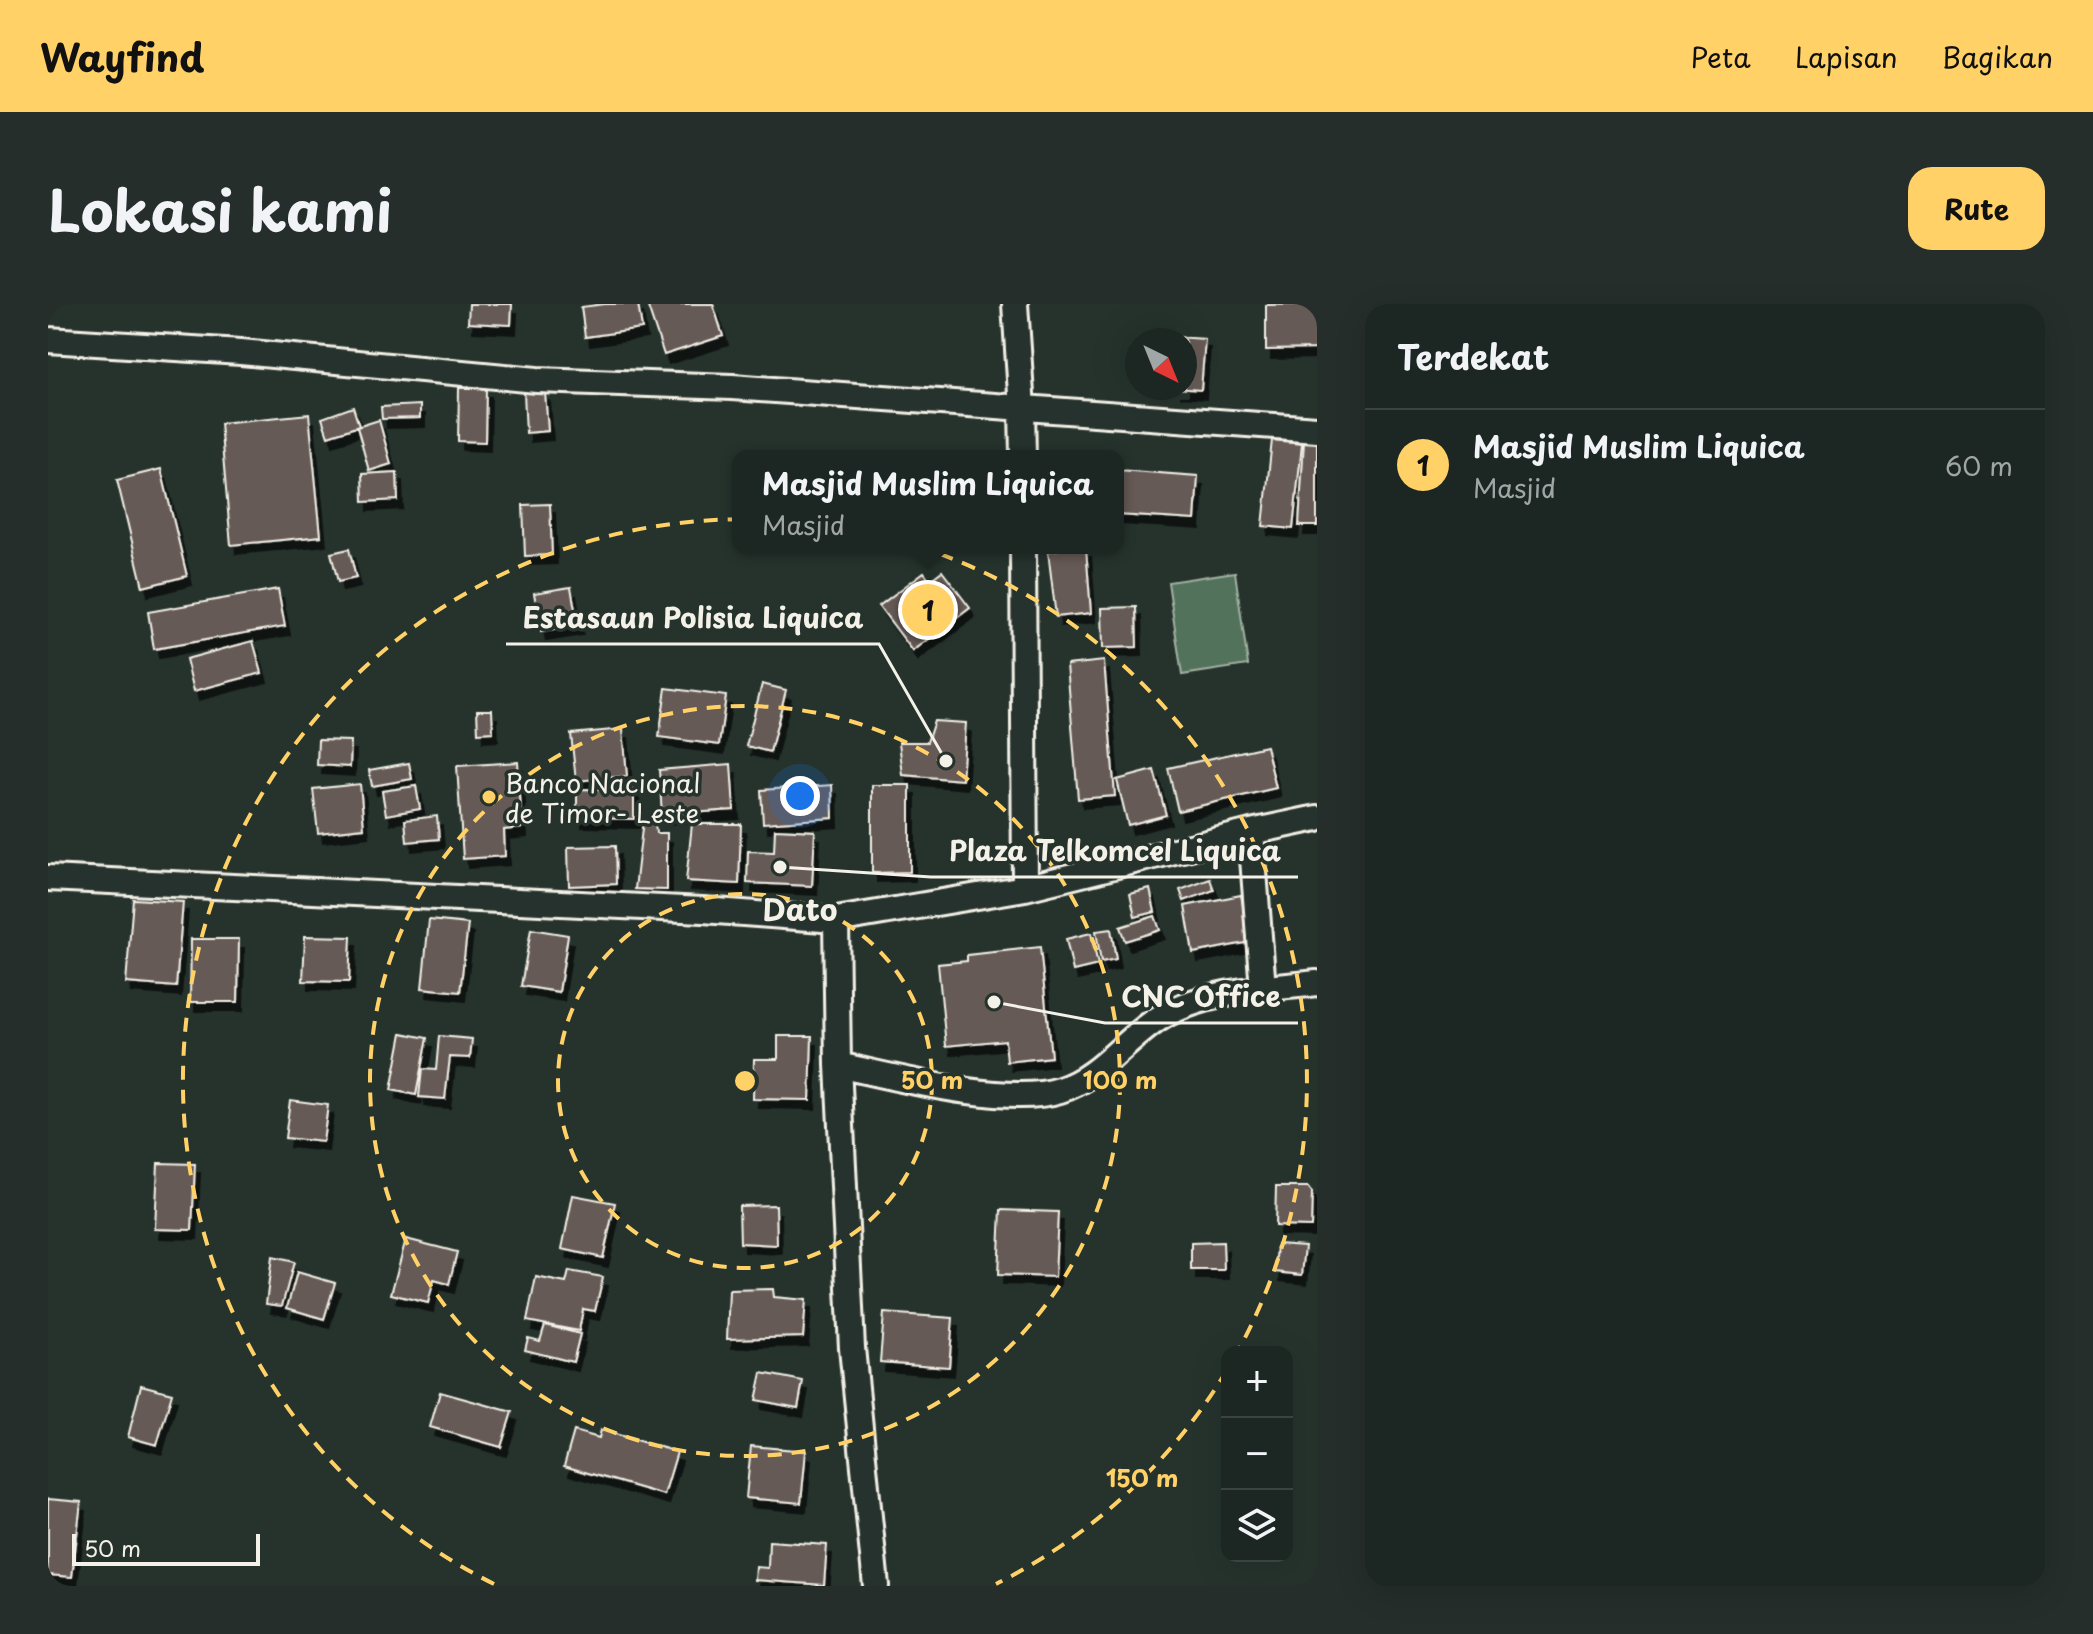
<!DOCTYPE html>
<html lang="id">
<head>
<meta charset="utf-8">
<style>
  body { margin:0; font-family:"Playpen Sans",sans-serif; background:#252e2a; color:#f1f3f6 }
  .controls { position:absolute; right:24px; bottom:24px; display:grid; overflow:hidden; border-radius:16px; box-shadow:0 8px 32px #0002 }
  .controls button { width:72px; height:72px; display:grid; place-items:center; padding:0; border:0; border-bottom:2px solid #3a4340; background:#1c2622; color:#f1f3f6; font:40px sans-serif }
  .compass { position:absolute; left:1077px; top:24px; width:72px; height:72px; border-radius:50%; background:#1c2622; box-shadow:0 8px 32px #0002; rotate:137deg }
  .scale { position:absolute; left:24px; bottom:20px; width:188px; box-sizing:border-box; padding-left:8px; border:4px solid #f4f1e8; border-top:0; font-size:22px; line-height:28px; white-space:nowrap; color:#f4f1e8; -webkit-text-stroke:6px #26332d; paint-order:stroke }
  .you { position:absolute; left:752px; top:492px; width:28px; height:28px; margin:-20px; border:6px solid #fff; border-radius:50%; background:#1a73e8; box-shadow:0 0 0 12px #1a73e833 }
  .badge { display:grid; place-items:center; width:52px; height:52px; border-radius:50%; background:#ffd166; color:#111; font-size:26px; font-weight:700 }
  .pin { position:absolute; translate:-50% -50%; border:4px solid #fff; box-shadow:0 2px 8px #0006 }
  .popup { position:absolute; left:684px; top:146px; width:392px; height:104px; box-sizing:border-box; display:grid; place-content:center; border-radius:16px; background:#1c2622; filter:drop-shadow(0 2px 6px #0005); font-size:26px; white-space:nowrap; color:#a0a5a5 }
  .popup b { font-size:30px; color:#f1f3f6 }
  .popup::after { content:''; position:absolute; left:50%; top:100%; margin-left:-16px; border:16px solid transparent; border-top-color:#1c2622 }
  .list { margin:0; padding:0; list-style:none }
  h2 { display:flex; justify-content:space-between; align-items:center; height:104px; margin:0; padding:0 32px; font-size:34px }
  h2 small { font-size:26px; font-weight:400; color:#a0a5a5 }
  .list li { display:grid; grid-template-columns:52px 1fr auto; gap:24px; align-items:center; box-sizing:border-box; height:112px; padding:0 32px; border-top:2px solid #3a4340 }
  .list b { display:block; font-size:30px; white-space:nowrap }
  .list p { margin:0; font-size:26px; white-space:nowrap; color:#a0a5a5 }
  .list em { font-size:26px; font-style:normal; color:#a0a5a5 }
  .icon { flex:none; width:44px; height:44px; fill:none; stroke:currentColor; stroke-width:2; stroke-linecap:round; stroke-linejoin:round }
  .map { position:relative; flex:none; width:1269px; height:1282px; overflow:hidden; border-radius:24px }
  header { display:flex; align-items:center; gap:48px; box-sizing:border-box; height:112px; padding:0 40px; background:#ffd166; color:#111 }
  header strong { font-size:38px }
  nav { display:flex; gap:44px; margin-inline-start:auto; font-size:28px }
  .intro { display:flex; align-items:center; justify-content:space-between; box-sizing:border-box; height:192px; padding:0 48px }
  h1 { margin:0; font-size:56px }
  .button { padding:20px 36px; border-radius:24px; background:#ffd166; color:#111; font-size:28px; font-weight:700 }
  main { display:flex; gap:48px; padding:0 48px }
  aside { flex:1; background:#1c2622; border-radius:24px; box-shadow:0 8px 32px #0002 }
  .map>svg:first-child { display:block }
</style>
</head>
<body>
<header>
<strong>Wayfind</strong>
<nav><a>Peta</a><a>Lapisan</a><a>Bagikan</a></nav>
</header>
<div class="intro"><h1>Lokasi kami</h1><a class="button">Rute</a></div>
<main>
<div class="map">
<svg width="1269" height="1282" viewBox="0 0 1269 1282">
  <defs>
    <filter id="shadow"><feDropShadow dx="5" dy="9" stdDeviation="0" flood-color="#0009"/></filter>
  </defs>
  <rect width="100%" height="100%" fill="#26332d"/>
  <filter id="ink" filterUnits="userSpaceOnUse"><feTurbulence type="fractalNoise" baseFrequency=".0125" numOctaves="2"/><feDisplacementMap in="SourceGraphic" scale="16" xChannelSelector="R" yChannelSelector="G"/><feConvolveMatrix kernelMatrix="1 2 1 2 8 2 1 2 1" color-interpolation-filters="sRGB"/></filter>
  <g filter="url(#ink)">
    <path fill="#52725c" stroke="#a3b2a2" stroke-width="2" d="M1187,268L1200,361L1134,371L1120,278Z"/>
    <path fill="#665a56" stroke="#f4f1e8" stroke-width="2" filter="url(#shadow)" d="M421,0H464L463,21L420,19Z
      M557,0H590L594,25L537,33L533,3Z
      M599,0H665L675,32L616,51Z
      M1267,0L1269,45L1218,46V1Z
      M1099,31L1157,35L1153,86L1127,84H1137V36H1098Z
      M411,84H438L437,138L410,137Z
      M497,88L500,127L478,129L476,89Z
      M372,101V114L334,115L333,103Z
      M305,103L311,122L280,132L274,114Z
      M261,110L273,232L183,241L172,119Z
      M331,116L343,160L321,167L309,123Z
      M1224,136L1254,139L1245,225L1215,222Z
      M1256,136L1269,137V222H1251Z
      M113,165L139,272L95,283L69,176Z
      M1070,166L1150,172L1147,216L1070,211Z
      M349,168L350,196L315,198L314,170Z
      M502,200L504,251L477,252L475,201Z
      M1018,244H1038L1043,309L1008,313L1000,247Z
      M301,245L308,274L290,278L283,249Z
      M894,267L922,304L865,347L831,302L876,268L882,276Z
      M523,283L530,322L493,328L486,289Z
      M230,285L237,322L106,345L100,308Z
      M1088,303L1089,343L1055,344L1054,304Z
      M205,337L214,369L146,387L138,355Z
      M1056,357L1067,492L1030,495L1019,361Z
      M714,380L738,386L722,448L698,442Z
      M618,384L678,392L671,441L611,433Z
      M429,406H444L445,428L430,429Z
      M886,417L918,419L914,476L855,471L851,438H879Z
      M575,425L579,472L528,477L523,430Z
      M270,436L303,437L302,463L269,461Z
      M1218,442L1228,484L1130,507L1120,464Z
      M470,458L474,524L456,526L457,552L415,555L409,462Z
      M361,459L364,475L324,482L321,466Z
      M683,460L686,506L614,511L611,466Z
      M1106,466L1118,511L1080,521L1069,476Z
      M312,480L316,524L270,529L265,485Z
      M784,481L785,514L715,519L713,486Z
      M824,481H862V568L824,569Z
      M368,482L372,505L338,511L334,487Z
      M529,485L586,486V515L529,514Z
      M389,512L391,535L359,538L357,516Z
      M595,516L607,519L608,529H619V586L587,585Z
      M644,520H693L691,580L638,577Z
      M727,525L767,527L764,582L699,579L700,547L726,548Z
      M567,542L568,580L521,582L520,543Z
      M1162,575L1166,586L1136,597L1132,586Z
      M1102,585L1107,608L1087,613L1082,590Z
      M1193,591L1202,638L1145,649L1137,602Z
      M85,595L135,598L128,683L78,679Z
      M1107,612L1112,626L1077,637L1072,623Z
      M381,616L420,620L412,688L374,684Z
      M483,625L520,631L511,688L473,682Z
      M1063,625L1068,655L1053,658L1048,627Z
      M1043,629L1050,661L1025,667L1018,635Z
      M257,632L303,633L301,678L255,677Z
      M143,635H191L190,698H142Z
      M992,643L1003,753L959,758L957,736L898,742L890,660L919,657V651Z
      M354,729L379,734L368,791L343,786Z
      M391,732L424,735L422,754L402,753L397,795L371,793L374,765L388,766Z
      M730,732H764L762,796L705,795L706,755H730Z
      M242,796L280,801L275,838L237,834Z
      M110,859L147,860L144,926L107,925Z
      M1228,883H1260L1264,888L1263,923L1227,922Z
      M525,891L567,899L555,954L514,945Z
      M728,901L729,941L692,939L691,902Z
      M953,906L1010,908L1007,973L950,971Z
      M358,935L409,948L401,980L386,976L380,999L343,990Z
      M1175,938L1176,966H1143V939Z
      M1229,940L1257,942L1254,971L1227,968Z
      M224,953L246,958L234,1002L218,1000Z
      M521,967L555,973L547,1007L535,1005L531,1027L479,1017L488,973L518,979Z
      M249,968L287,979L276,1015L239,1004Z
      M725,985L726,993L758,996L755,1033L679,1035L681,986Z
      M836,1009L905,1014L901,1063L832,1058Z
      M497,1021L532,1030L525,1058L477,1046L480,1034L492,1037Z
      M714,1069L755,1077L750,1104L708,1096Z
      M93,1081L124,1089L109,1141L80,1133Z
      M392,1088L464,1108L453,1143L382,1123Z
      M553,1126L629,1148L616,1191L516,1162L526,1127L551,1134Z
      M703,1142L758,1147L753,1199L698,1194Z
      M0,1195L33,1198L24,1273L0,1271Z
      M721,1237L779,1241L776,1281L707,1276L708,1263L720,1264Z"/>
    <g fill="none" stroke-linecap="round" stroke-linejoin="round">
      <defs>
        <path id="street" d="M967,0L974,105L975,152
          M0,36L193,48L489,76L684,83L1269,125
          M975,244L977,584
          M1203,528L1215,685
          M0,574L655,606L788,616L977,584L1203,528L1269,514
          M788,616L790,761L804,1044L828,1282
          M790,761C846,773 959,803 1012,786C1051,774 1077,736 1110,715C1155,686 1217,685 1269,679"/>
      </defs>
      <use href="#street" stroke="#f4f1e8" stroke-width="30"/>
      <use href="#street" stroke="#26332d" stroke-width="24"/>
    </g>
  </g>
  <g fill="none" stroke="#ffd166" stroke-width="4" stroke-dasharray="14 10">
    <circle cx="697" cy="777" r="187"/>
    <circle cx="697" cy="777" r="375"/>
    <path d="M1179 1066A562 562 0 0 1 948 1280M446 1280A562 562 0 1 1 1191 1045"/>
  </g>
  <circle fill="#ffd166" stroke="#26332d" stroke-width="3" cx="441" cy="493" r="8"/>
  <g text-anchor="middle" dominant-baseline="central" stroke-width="7" stroke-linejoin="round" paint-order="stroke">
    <g font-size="26" fill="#f4f1e8" stroke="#26332d" text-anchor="start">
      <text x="457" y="478">Banco Nacional<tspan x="457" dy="30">de Timor- Leste</tspan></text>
    </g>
    <g font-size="30" font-weight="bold" fill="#f4f1e8" stroke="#26332d">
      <text x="752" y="604">Dato</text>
    </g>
  </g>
  <circle cx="697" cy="777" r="12" fill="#ffd166" stroke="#26332d" stroke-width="4"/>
  <g font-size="24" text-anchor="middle" font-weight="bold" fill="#ffd166" stroke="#26332d" stroke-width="7" stroke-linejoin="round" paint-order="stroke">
    <text x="884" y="785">50 m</text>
    <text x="1072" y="785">100 m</text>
    <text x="1094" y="1183">150 m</text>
  </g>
  <path fill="none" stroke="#f4f1e8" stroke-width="3" d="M898 457L831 340H458M732 563L883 573H1250M946 698L1057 719H1250"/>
  <g fill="#f4f1e8" stroke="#26332d" stroke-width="3">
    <circle cx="898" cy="457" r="8"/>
    <circle cx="732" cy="563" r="8"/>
    <circle cx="946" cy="698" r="8"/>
  </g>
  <g font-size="28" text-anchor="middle" font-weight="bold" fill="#f4f1e8" stroke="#26332d" stroke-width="7" stroke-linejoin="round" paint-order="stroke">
    <text x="645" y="324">Estasaun Polisia Liquica</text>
    <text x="1067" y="557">Plaza Telkomcel Liquica</text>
    <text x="1153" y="703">CNC Office</text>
  </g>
</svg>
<div class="controls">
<button>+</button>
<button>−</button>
<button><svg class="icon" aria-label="layers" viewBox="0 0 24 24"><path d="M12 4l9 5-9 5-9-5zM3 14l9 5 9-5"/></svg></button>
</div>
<svg class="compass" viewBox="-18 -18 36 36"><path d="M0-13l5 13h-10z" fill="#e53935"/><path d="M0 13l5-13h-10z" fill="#a0a5a5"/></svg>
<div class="scale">50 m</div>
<div class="you"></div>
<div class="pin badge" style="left:880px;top:306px">1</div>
<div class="popup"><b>Masjid Muslim Liquica</b>Masjid</div>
</div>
<aside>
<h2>Terdekat<small></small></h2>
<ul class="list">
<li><span class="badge">1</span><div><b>Masjid Muslim Liquica</b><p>Masjid</p></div><em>60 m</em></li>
</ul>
</aside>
</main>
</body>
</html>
